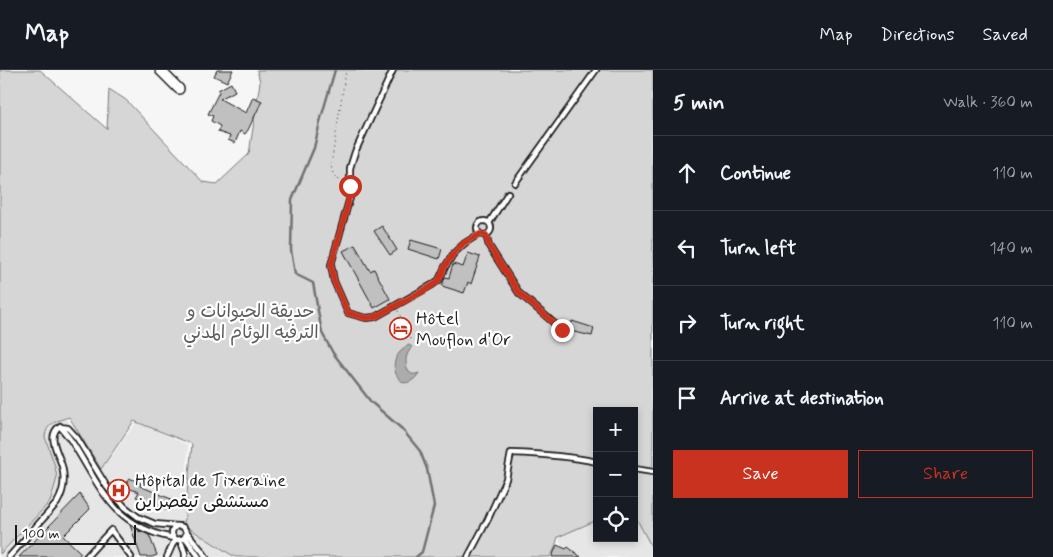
<!DOCTYPE html>
<html lang="en">
<head>
<meta charset="utf-8">
<style>
  body { margin:0; font-family:Mynerve,"Playpen Sans Arabic",sans-serif; background:#242831; color:#f1f3f6 }
  .controls { position:absolute; right:15px; bottom:15px; display:grid; overflow:hidden; border-radius:0px; box-shadow:0 2px 8px #0003 }
  .controls button { width:45px; height:45px; display:grid; place-items:center; padding:0; border:0; border-bottom:1px solid #363941; background:#171b24; color:#f1f3f6; font:25px sans-serif }
  .scale { position:absolute; left:15px; bottom:12px; width:121px; box-sizing:border-box; padding-left:5px; border:2px solid #1c1c1c; border-top:0; font-size:14px; line-height:18px; white-space:nowrap; color:#1c1c1c; -webkit-text-stroke:4px #fff; paint-order:stroke }
  .stop { position:absolute; width:15px; height:15px; margin:-11px; border:4px solid #c8321e; border-radius:50%; background:#fff }
  .stop.end { background:#c8321e; border-color:#fff; box-shadow:0 1px 5px #0008 }
  .list { margin:0; padding:0; list-style:none }
  h2 { display:flex; justify-content:space-between; align-items:center; height:65px; margin:0; padding:0 20px; font-size:21px }
  h2 small { font-size:16px; font-weight:400; color:#9ea1a6 }
  .list li { display:grid; grid-template-columns:32px 1fr auto; gap:15px; align-items:center; box-sizing:border-box; height:75px; padding:0 20px; border-top:1px solid #363941 }
  .list b { display:block; font-size:19px; white-space:nowrap }
  .list em { font-size:16px; font-style:normal; color:#9ea1a6 }
  .actions { display:flex; gap:10px; padding:15px 20px }
  .actions a { flex:1; padding:11px 0; border:1px solid #c8321e; border-radius:0px; text-align:center; font-size:18px; color:#c8321e }
  .actions .main { background:#c8321e; color:#fff }
  .icon { flex:none; width:28px; height:28px; fill:none; stroke:currentColor; stroke-width:2; stroke-linecap:round; stroke-linejoin:round }
  .map { position:relative; flex:none; width:653px; height:487px; overflow:hidden }
  header { display:flex; align-items:center; gap:30px; box-sizing:border-box; height:70px; padding:0 25px; background:#171b24; border-bottom:1px solid #363941 }
  header strong { font-size:24px }
  nav { display:flex; gap:28px; margin-inline-start:auto; font-size:18px }
  main { display:flex }
  aside { flex:1; background:#171b24 }
  .map>svg:first-child { display:block }
</style>
</head>
<body>
<header>
<strong>Map</strong>
<nav><a>Map</a><a>Directions</a><a>Saved</a></nav>
</header>
<main>
<div class="map">
<svg width="653" height="487" viewBox="0 0 653 487">
  <rect width="100%" height="100%" fill="#f6f6f6"/>
  <filter id="ink" filterUnits="userSpaceOnUse"><feTurbulence type="fractalNoise" baseFrequency=".02" numOctaves="2"/><feDisplacementMap in="SourceGraphic" scale="10" xChannelSelector="R" yChannelSelector="G"/><feConvolveMatrix kernelMatrix="1 2 1 2 8 2 1 2 1" color-interpolation-filters="sRGB"/></filter>
  <g filter="url(#ink)">
    <path fill="#e6e6e6" d="M653,289V487H567L558,467L597,392V468H634V341Z
      M61,341L99,402L137,352L188,375L184,455L235,487H0V484L39,364Z"/>
    <path fill="#d6d6d6" stroke="#797979" d="M0,0H40L107,59L109,19L126,30L203,112L217,114L249,84L260,12L257,0H653V480L634,444V341H597V450L558,467L554,480L550,487H235L184,455L192,374L134,351L101,399L69,347C57,351 46,353 45,367L55,396L57,408L50,432L0,484Z"/>
    <path fill="#acacac" stroke="#727272" d="M409,275L412,277C410,280 408,282 407,285C405,290 406,299 410,303C413,305 416,304 419,303C415,309 412,312 404,313C388,301 393,284 409,275Z"/>
    <g fill="none" stroke-linecap="round" stroke-linejoin="round">
      <path stroke="#727272" stroke-width="2.5" d="M335,0L321,48L314,78L292,130L291,180L295,204L313,213L322,263L333,283L371,332L402,359L420,381L427,399L434,436L422,482L416,487"/>
    </g>
    <path fill="#c0c0c0" stroke="#1c1c1c" d="M217,0H233L227,12L214,6Z
      M231,13L235,21L220,29L246,43L253,27L262,31L248,60L245,64L240,61L235,73L228,70L230,66L218,62L220,56L211,51L213,46L208,44L219,22L218,20Z
      M382,156L397,180L390,185L374,161Z
      M411,170L442,179L439,189L408,179Z
      M355,175L370,201L374,199L390,229L374,238L343,181Z
      M468,183L480,187L471,214L468,212L464,223L442,216L445,207L449,208L453,194L463,197Z
      M572,251L594,258L592,266L570,261Z
      M129,408L141,413L140,416L171,429L166,440L136,427L139,422L125,417Z
      M80,424L90,439L63,466L81,483L77,487H19Z
      M130,455L139,460V462L141,461L149,465L157,485L152,487H141Z
      M557,475L566,479L568,477L581,487H552Z"/>
    <g fill="none" stroke-linecap="round" stroke-linejoin="round">
      <defs>
        <path id="lane" d="M393,0L355,82L350,98V128L348,134L331,195L334,211L348,243L366,248L375,247L432,215L439,210L445,197L454,183L465,173L479,164
          M515,113L596,0
          M477 158a7 7 0 1 1 14 0a7 7 0 1 1-14 0Z
          M489,153L508,123
          M486,165L489,176L519,223L562,260
          M60,356C64,362 70,368 74,375C102,420 114,456 173,468
          M60,357L68,358L77,368L107,417L125,437L138,447L155,454L178,456
          M634,399L653,402
          M172 463a7 7 0 1 1 14 0a7 7 0 1 1-14 0Z
          M185,460L202,481L206,487
          M185,467L199,487
          M180,469L185,483V487
          M9,487L57,433C63,423 65,413 63,401C62,387 44,367 60,356
          M86,487L111,460L131,487
          M167,487L175,469
          M468,487L488,449L506,409L511,383C539,384 569,386 597,392"/>
        <path id="street" d="M160,0L179,19"/>
      </defs>
      <use href="#lane" stroke="#1c1c1c" stroke-width="8"/>
      <use href="#street" stroke="#1c1c1c" stroke-width="12"/>
      <path stroke="#1c1c1c" stroke-width="1" stroke-dasharray="1 4" stroke-linecap="butt" d="M344,111L336,109L332,101L331,95L346,0
        M398,241L411,269"/>
      <use href="#lane" stroke="#fff" stroke-width="4.5"/>
      <use href="#street" stroke="#fff" stroke-width="9"/>
    </g>
  </g>
  <g fill="none" stroke-linecap="round" stroke-linejoin="round" filter="url(#ink)">
    <path stroke="#c8321e" stroke-width="6" d="M350,116L348,134L331,195L334,211L348,243L366,248L375,247L432,216L439,210L445,196L454,183L464,173L480,164L486,165L489,176L519,223L562,260"/>
  </g>
  <defs>
    <symbol id="hotel-ring" viewBox="-11 -11 22 22"><circle r="9.5" fill="#fff" stroke="#c8321e" stroke-width="1.5"/><path d="M-6-4.5h1.5V1H6V5H4.5V3h-9V5H-6ZM-4 0a1.8 1.8 0 1 1 3.6 0ZM.5 0V-2.5h3Q6-2.5 6 0Z" fill="#c8321e"/></symbol>
    <symbol id="hospital-ring" viewBox="-11 -11 22 22"><circle r="9.5" fill="#fff" stroke="#c8321e" stroke-width="1.5"/><path d="M-5-5h3v3.5h4V-5h3V5h-3V1.5h-4V5h-3Z" fill="#c8321e"/></symbol>
  </defs>
  <g fill-rule="evenodd">
    <use href="#hotel-ring" x="388" y="246" width="25" height="25"/>
    <use href="#hospital-ring" x="106" y="408" width="25" height="25"/>
  </g>
  <g text-anchor="middle" dominant-baseline="central" stroke-width="4.5" stroke-linejoin="round" paint-order="stroke">
    <g font-size="18" fill="#5d5d5d" stroke="#fff">
      <text x="251" y="242">حديقة الحيوانات و<tspan x="251" dy="21">الترفيه الوئام المدني</tspan></text>
    </g>
    <g font-size="18" fill="#1c1c1c" stroke="#fff" text-anchor="start">
      <text x="416" y="249">Hôtel<tspan x="416" dy="21">Mouflon d'Or</tspan></text>
      <text x="135" y="411">Hôpital de Tixeraïne<tspan x="135" dy="21">مستشفى تيقصراين</tspan></text>
    </g>
  </g>
</svg>
<div class="controls">
<button>+</button>
<button>−</button>
<button><svg class="icon" aria-label="locate" viewBox="0 0 24 24"><circle cx="12" cy="12" r="6"/><path d="M12 2v4M12 18v4M2 12h4M18 12h4"/></svg></button>
</div>
<div class="scale">100 m</div>
<div class="stop" style="left:350px;top:116px"></div>
<div class="stop end" style="left:562px;top:260px"></div>
</div>
<aside>
<h2>5 min<small>Walk · 360 m</small></h2>
<ul class="list">
<li><svg class="icon" aria-label="ahead" viewBox="0 0 24 24"><path d="M12 20V5M6 11l6-6 6 6"/></svg><div><b>Continue</b></div><em>110 m</em></li>
<li><svg class="icon" aria-label="left" viewBox="0 0 24 24"><path d="M17 20v-9H6M10 6l-5 5 5 5"/></svg><div><b>Turn left</b></div><em>140 m</em></li>
<li><svg class="icon" aria-label="right" viewBox="0 0 24 24"><path d="M7 20v-9h11M14 6l5 5-5 5"/></svg><div><b>Turn right</b></div><em>110 m</em></li>
<li><svg class="icon" aria-label="arrive" viewBox="0 0 24 24"><path d="M6 21V4h12l-3 4 3 4H6"/></svg><div><b>Arrive at destination</b></div></li>
</ul>
<div class="actions"><a class="main">Save</a><a>Share</a></div>
</aside>
</main>
</body>
</html>
